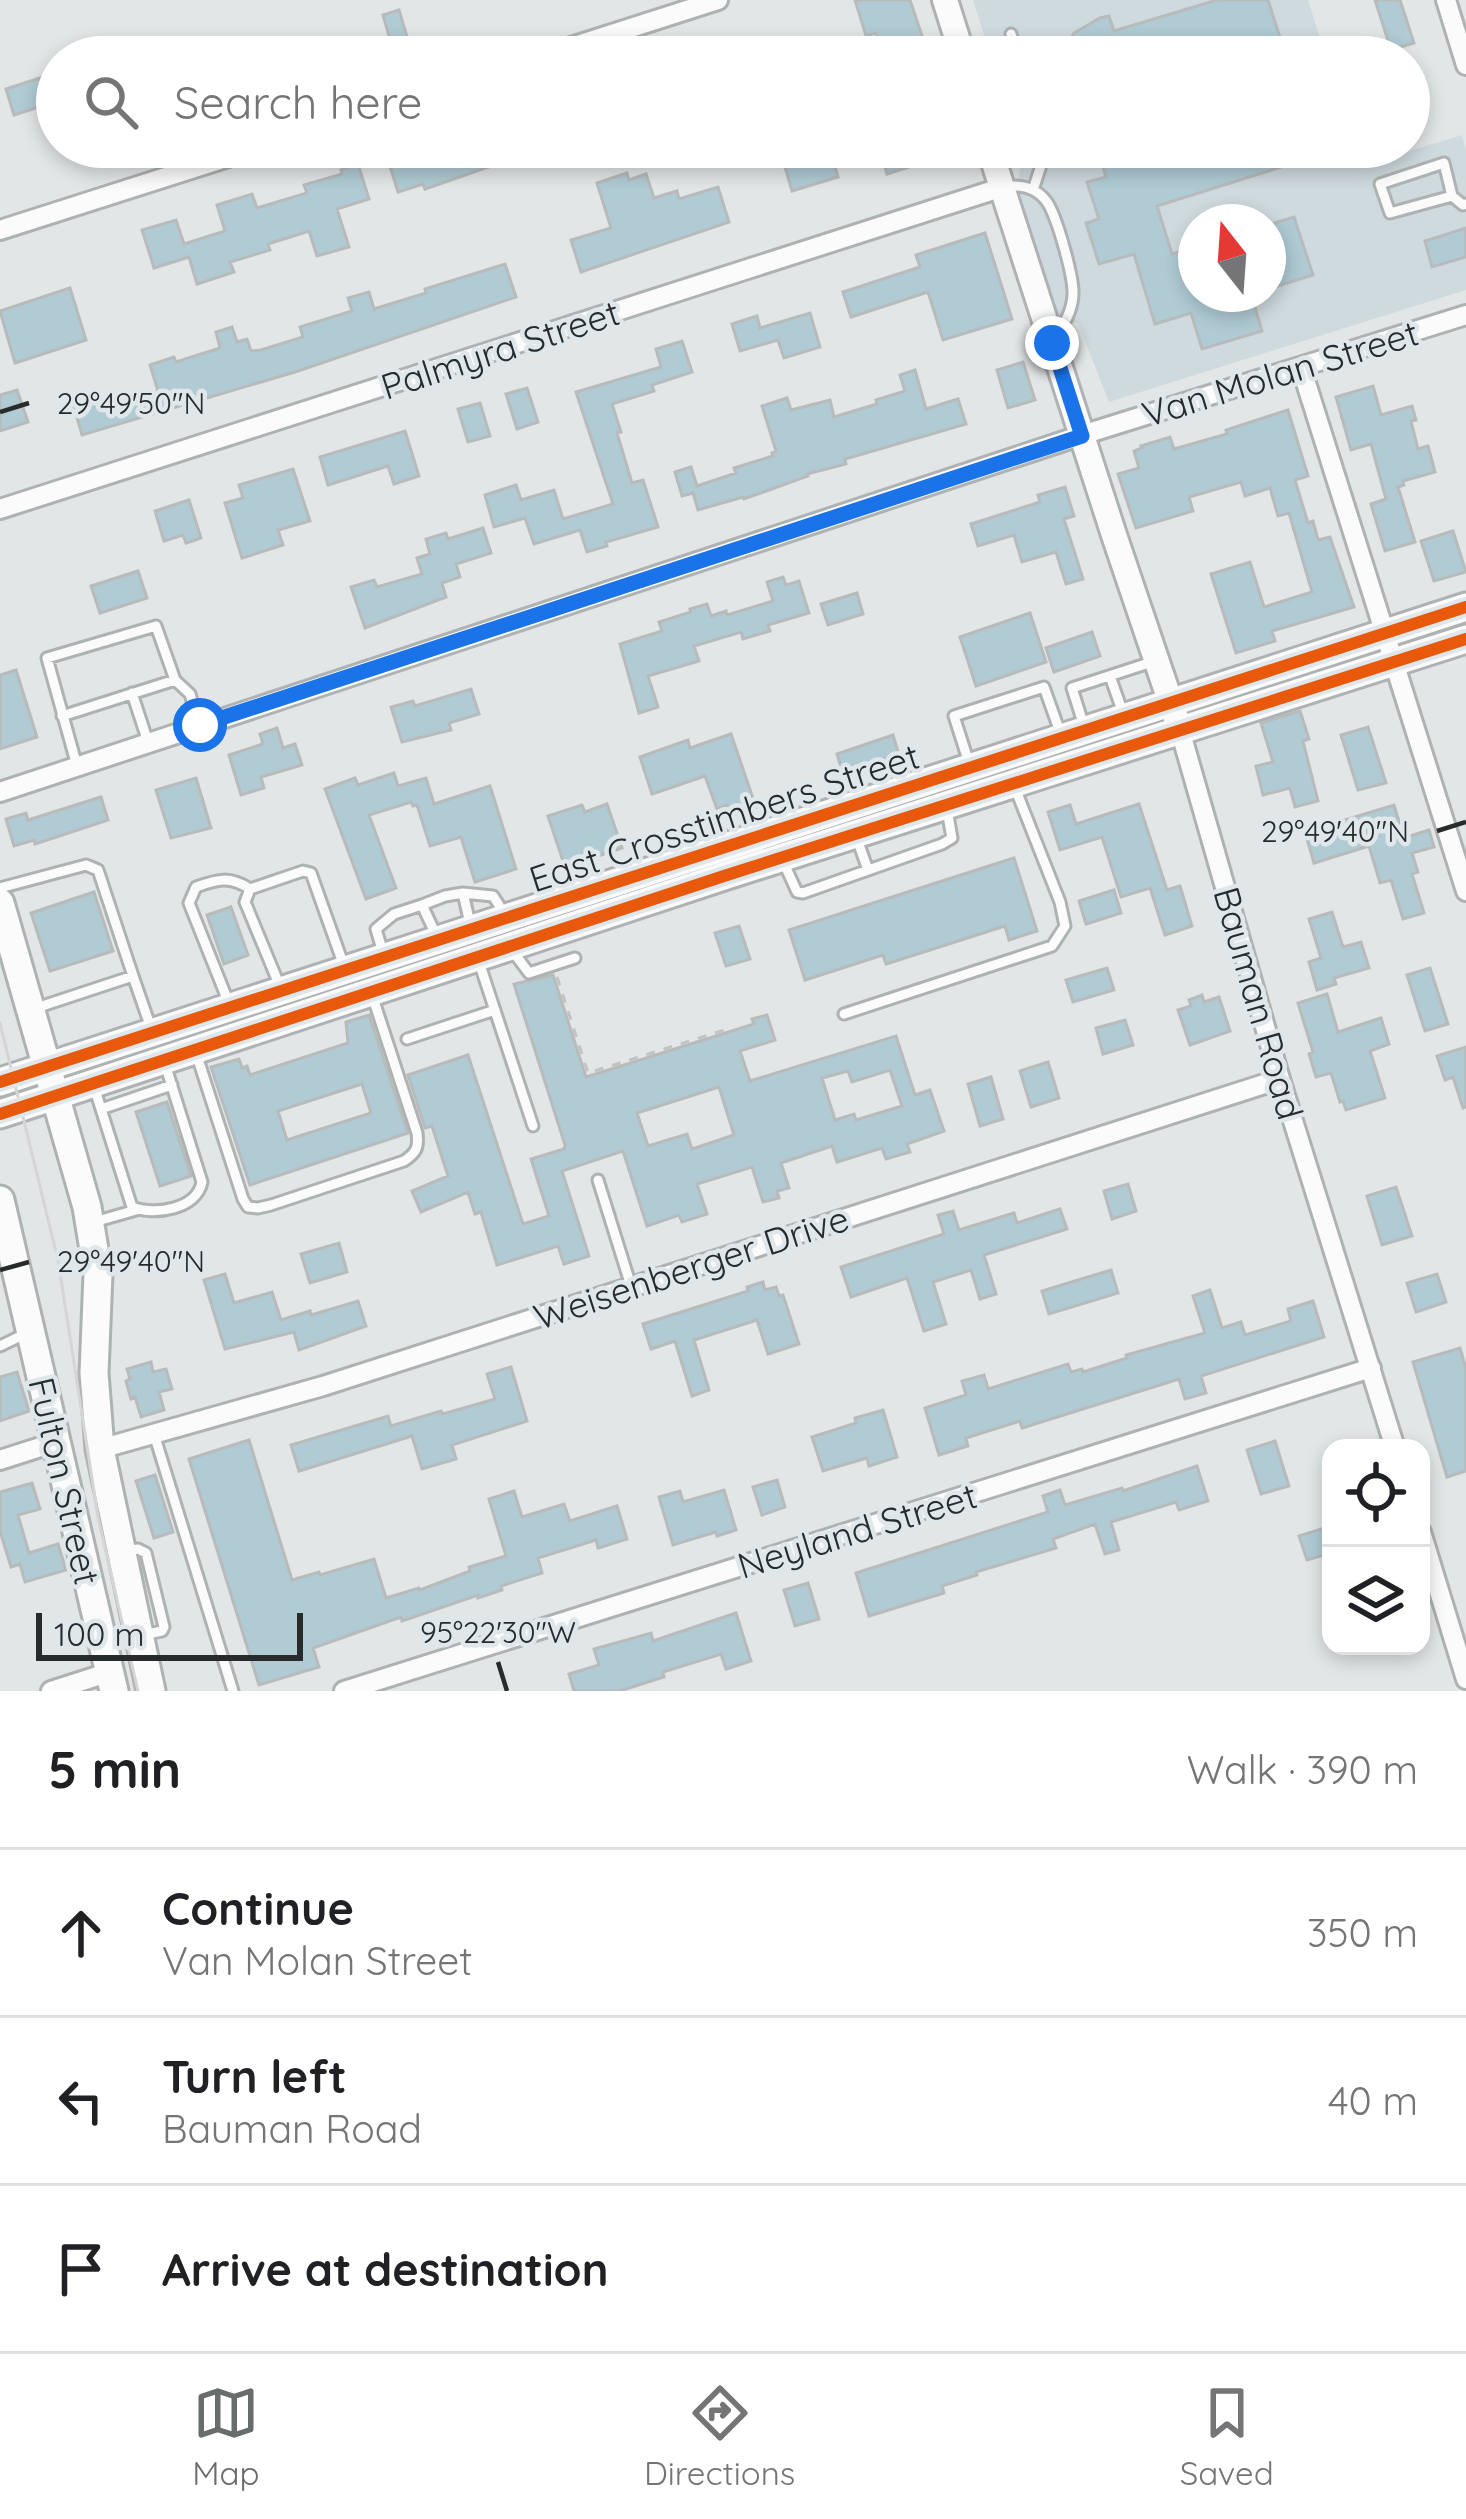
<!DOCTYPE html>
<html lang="en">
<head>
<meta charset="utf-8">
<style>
  body { margin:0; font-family:Quicksand,sans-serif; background:#f6f6f6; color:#202124 }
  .controls { position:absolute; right:36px; bottom:36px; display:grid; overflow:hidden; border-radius:24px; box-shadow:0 6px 18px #0003 }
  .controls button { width:108px; height:108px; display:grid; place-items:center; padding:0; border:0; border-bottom:3px solid #e0e0e0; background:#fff; color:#202124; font:60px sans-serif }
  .compass { position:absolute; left:1178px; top:204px; width:108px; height:108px; border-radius:50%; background:#fff; box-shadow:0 6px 18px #0003; rotate:343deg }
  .scale { position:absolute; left:36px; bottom:30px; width:267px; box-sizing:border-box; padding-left:12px; border:6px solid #282b2c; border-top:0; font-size:33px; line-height:42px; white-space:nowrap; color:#282b2c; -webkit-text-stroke:9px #dfe7ea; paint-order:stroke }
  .stop { position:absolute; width:36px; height:36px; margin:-27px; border:9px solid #1a73e8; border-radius:50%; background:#fff }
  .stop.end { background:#1a73e8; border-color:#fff; box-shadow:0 3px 12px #0008 }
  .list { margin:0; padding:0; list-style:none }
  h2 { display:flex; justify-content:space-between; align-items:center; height:156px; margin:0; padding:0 48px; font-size:51px }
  h2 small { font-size:39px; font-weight:400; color:#757577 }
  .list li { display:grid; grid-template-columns:78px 1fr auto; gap:36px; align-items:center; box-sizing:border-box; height:168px; padding:0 48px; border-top:3px solid #e0e0e0 }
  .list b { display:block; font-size:45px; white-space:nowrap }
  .list p { margin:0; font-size:39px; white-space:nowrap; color:#757577 }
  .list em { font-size:39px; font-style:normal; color:#757577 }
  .icon { flex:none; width:66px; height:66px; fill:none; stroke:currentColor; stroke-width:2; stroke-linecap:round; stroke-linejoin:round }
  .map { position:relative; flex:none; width:1466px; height:1691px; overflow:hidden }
  .search { position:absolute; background:#fff; box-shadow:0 6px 18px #0003; left:36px; right:36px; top:36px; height:132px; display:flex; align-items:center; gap:30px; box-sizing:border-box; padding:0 42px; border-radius:66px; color:#757577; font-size:45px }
  .sheet { height:660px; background:#fff }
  nav { display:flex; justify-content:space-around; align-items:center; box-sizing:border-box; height:168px; border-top:3px solid #e0e0e0; background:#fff; font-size:33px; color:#757577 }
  nav a { display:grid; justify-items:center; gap:6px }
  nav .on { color:#696c6d }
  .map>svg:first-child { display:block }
</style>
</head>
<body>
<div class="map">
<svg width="1466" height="1691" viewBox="0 0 1466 1691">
  <rect width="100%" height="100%" fill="#e2e6e7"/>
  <path fill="#cfdade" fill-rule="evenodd" d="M973,0H1308L1326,57H991Z
    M1462,135L1466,149V290L1109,402L1078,323L1051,317L1013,201L1023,156L1020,147H1354L1361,166ZM1196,222H1268V294H1196Z"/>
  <path fill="#b0cbd4" stroke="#b8bbbc" stroke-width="3" fill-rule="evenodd" d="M855,0H910L929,57H884L876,33L866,36Z
    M1217,0H1268L1284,50L1262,57H1060L1074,33L1100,18L1109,16L1114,31Z
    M1375,0H1400L1414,43L1391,50Z
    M399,10L413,57H395L383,15Z
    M40,78L48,104L14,115L6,89Z
    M396,147H404L409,164L465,147H489L494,165L425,189L423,184L398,192L385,150Z
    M829,147L838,177L792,191L783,160Z
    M879,147H960L961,150L887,174Z
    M1097,147H1325L1326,150L1299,159L1300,161L1157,206L1172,254L1196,247V294H1251L1262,331L1202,349L1191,313L1155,324L1134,254L1099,264L1086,223L1099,219L1087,182L1106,177Z
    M358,164L369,199L337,209L349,247L317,256L309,231L268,244L270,250L230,262L234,272L197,284L189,257L154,268L142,230L176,220L184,244L225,231L217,205L252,194L257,208L307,193L304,185L342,174L341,170Z
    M627,173L629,180L646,174L654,198L677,191L679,199L718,187L729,222L581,272L571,240L611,228L597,183Z
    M1294,217L1313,275L1268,289V225Z
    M1466,228V257L1432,267L1425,241Z
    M985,233L1012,319L943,340L928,292L851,317L843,292L920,267L916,255Z
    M505,264L516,297L295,372L82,435L74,407L129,393L131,399L158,391L150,365L174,357L176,362L220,348L216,332L232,327L237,342L247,339L251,351L261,350L303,337L300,327L352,311L348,298L369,292L374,309L426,293L425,289Z
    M70,288L86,340L15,363L0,311Z
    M810,313L820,347L784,358L778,340L740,351L732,324L757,316L760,328Z
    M682,341L692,372L652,385L654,391L612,404L621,432L617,433L632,483L643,480L658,527L606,542L607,546L587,552L580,530L534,544L525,518L494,527L485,495L516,485L521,500L554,490L563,519L613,504L576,392L661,367L656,349Z
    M1023,362L1035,400L1008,408L997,370Z
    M915,370L926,409L958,399L966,424L845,459L846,464L807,474L808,476L744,499L743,497L698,510L693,493L682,496L675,472L691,467L697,486L736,473L734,468L773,456L772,453L776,451L762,406L787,398L791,410L830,400L834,417L877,404L876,400L905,391L900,375Z
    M1373,386L1381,415L1412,406L1416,420L1411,421L1418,449L1428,446L1435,472L1403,481L1404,485L1398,487L1415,542L1385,551L1371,504L1386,499L1371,444L1351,450L1336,397Z
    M527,388L538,422L517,429L506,394Z
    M17,390L28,422L0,431V395Z
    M480,403L490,436L468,442L458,409Z
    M1288,410L1308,476L1295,480L1308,523L1313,521L1318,540L1330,537L1354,607L1272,631L1275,641L1236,653L1211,574L1250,562L1264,607L1312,592L1289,513L1278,516L1270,488L1245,496L1241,482L1189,497L1193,511L1136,528L1118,474L1139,468L1134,451L1142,448L1141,446L1170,437L1174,449L1227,434L1226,430Z
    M405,431L419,476L394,484L388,466L328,485L320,457Z
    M293,469L310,521L278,530L283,545L242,558L225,503L243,498L239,485Z
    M1065,487L1074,516L1064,519L1083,579L1066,584L1056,552L1022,562L1014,535L978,546L971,524L1040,502L1038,495Z
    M189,500L201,538L186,543L183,535L164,541L155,511Z
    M483,528L491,553L456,564L460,577L442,583L446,597L365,628L351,587L374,580L377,587L422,574L417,558L430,554L426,539L446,533L448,539Z
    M1453,531L1466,572L1434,581L1421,541Z
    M138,571L147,598L100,613L91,586Z
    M783,577L786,585L799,581L809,613L768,625L770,631L743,639L741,632L694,646L699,661L648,676L658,707L639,713L620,644L662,631L659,622L691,612L690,609L707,604L711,616L726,611L727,615L773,601L767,582Z
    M857,593L863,614L828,625L821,604Z
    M1030,613L1046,662L976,686L960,637Z
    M1092,632L1100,656L1054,672L1046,648Z
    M16,670L37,737L0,749V675Z
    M471,689L479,714L449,723L451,730L402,742L391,707L413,701L415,706Z
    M1300,711L1309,739L1303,741L1318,801L1295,807L1290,788L1263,795L1256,766L1273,762L1261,723Z
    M1368,727L1386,783L1358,790L1341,735Z
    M277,728L283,748L295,744L302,765L261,777L264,788L241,795L229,755L263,744L260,734Z
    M731,734L756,807L730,816L727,805L717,809L705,776L652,794L640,757L688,740L690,748Z
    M893,735L899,755L862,766L863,771L844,777L837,754Z
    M394,773L398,786L426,778L434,804L490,786L516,869L475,882L461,837L430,846L417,805L413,806L411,802L369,815L396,888L366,899L325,789L355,778L358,785Z
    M196,778L211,828L171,838L156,790Z
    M101,797L108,820L35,844L34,840L14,846L6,819L26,813L28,820Z
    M607,804L622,848L565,867L548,816L582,805L585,812Z
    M1139,804L1167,890L1180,886L1192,926L1165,935L1150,888L1121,897L1102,837L1060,850L1048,812L1070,805L1076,824Z
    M1394,805L1404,838L1429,830L1434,847L1412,853L1418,872L1412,874L1424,913L1403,919L1391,880L1380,883L1369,846L1314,863L1305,832Z
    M1014,858L1037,931L1009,940L1005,926L886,964L883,955L805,980L789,930Z
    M1114,890L1121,913L1086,924L1079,901Z
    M94,892L113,951L50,971L31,913Z
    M231,907L248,955L224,964L207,915Z
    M1332,912L1343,947L1361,942L1369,968L1334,978L1336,984L1317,990L1309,962L1321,958L1309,919Z
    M739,926L750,959L726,966L715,933Z
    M1107,968L1114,990L1073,1002L1066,980Z
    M1430,968L1448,1024L1425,1031L1407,975Z
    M553,975L586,1077L754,1024L752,1019L767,1015L775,1040L740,1051L750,1081L896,1036L915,1095L930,1090L944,1131L907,1144L910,1152L886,1159L882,1148L837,1162L832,1146L781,1163L789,1188L777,1191L779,1198L763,1202L752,1167L697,1184L707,1214L682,1222L679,1215L647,1226L623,1151L562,1171L589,1256L564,1264L558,1246L497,1265L481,1212L475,1214L468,1192L421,1212L412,1191L448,1176L432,1126L425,1128L408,1075L468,1055L523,1224L549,1216L531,1159L564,1149L565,1145L514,984ZM890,1070L902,1106L856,1120L854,1114L835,1120L822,1078L848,1071L852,1082ZM719,1087L734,1135L692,1149L687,1134L648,1146L637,1113Z
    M1327,994L1338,1032L1381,1018L1389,1044L1370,1051L1385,1098L1346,1110L1343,1101L1340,1102L1331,1073L1316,1077L1309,1054L1313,1052L1298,1003Z
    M1202,995L1204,1002L1219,997L1230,1031L1190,1045L1178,1010L1191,1006L1189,1000Z
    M369,1015L408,1133L250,1185L211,1067L239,1059L242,1068L247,1066L250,1075L348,1043L346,1022ZM362,1084L371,1113L287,1140L278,1111Z
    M1125,1020L1133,1045L1103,1054L1096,1028Z
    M1466,1047V1107L1463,1108L1453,1077L1445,1080L1437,1056Z
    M1048,1062L1059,1098L1031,1107L1020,1071Z
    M991,1077L1003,1119L980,1126L968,1084Z
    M167,1102L191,1176L160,1186L136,1112Z
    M1128,1184L1136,1211L1112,1219L1104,1191Z
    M1396,1187L1412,1236L1382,1245L1367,1196Z
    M1060,1209L1067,1229L984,1255L996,1294L980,1299L971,1270L933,1282L946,1324L924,1331L907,1278L851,1297L841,1267L944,1234L938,1215L953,1211L959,1230L1014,1213L1017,1223Z
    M339,1243L347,1272L310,1283L301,1254Z
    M1111,1270L1118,1293L1049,1314L1042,1291Z
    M225,1274L234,1303L272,1292L281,1320L310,1311L311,1315L358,1301L366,1326L299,1350L294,1332L225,1349L204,1280Z
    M1437,1274L1446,1302L1416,1312L1407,1283Z
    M763,1282L765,1290L776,1287L779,1296L783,1295L799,1344L768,1354L757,1320L694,1340L709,1390L692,1396L675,1341L651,1349L643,1324L748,1291L747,1287Z
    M1210,1290L1222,1328L1241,1322L1245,1335L1291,1321L1288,1309L1313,1301L1324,1337L1201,1376L1206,1393L1185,1399L1179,1379L1022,1428L1020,1421L966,1438L968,1446L939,1455L925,1408L966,1395L962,1381L984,1375L988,1389L1068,1364L1071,1372L1082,1369L1083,1372L1127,1358L1126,1355L1205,1333L1193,1296Z
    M1460,1348L1466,1369V1471L1447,1477L1413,1362Z
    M151,1362L153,1372L166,1369L172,1389L159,1392L164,1410L141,1417L135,1397L131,1399L126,1381L130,1379L127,1369Z
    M511,1367L527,1421L452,1445L456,1459L422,1469L412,1436L299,1471L291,1445L388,1416L391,1426L441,1411L443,1414L495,1399L487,1374Z
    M17,1372L29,1411L0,1421V1377Z
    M883,1410L897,1457L869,1466L867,1458L823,1471L812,1437L856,1423L855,1418Z
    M249,1440L292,1580L319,1572L320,1575L374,1559L386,1598L419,1588L420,1590L470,1571L469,1567L506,1556L489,1499L514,1491L522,1517L564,1504L570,1521L617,1506L627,1539L598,1548L596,1540L538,1558L542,1573L501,1586L502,1590L478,1598V1595L402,1621L401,1617L313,1648L319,1667L259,1685L189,1459Z
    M1275,1441L1289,1486L1261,1494L1247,1450Z
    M1197,1466L1208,1501L1179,1510L1176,1502L1111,1522L1119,1550L1105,1554L1095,1524L1053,1539L1056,1548L976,1572L977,1575L942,1586L944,1593L869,1616L856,1573L1048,1512L1043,1496L1060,1490L1065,1505L1122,1488L1123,1491Z
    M155,1475L173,1532L154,1538L136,1481Z
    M777,1480L785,1507L762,1515L753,1487Z
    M32,1483L40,1509L18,1515L29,1553L58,1544L66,1570L25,1582L20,1564L11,1567L0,1531V1492Z
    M724,1490L736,1530L717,1536L716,1532L673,1545L659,1497L680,1491L683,1502Z
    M1331,1526V1553L1307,1560L1299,1536Z
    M808,1583L819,1619L795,1626L784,1590Z
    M736,1613L751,1661L726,1669L721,1654L663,1672L664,1677L620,1691H574L569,1674L599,1665L594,1649L651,1633L653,1641Z"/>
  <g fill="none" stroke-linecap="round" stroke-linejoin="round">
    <defs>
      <path id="service" d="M1011,34L1018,57
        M1004,187C1021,184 1037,188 1047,202C1057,217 1074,277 1073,295C1072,312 1064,324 1055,338
        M1033,190L1047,147
        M1452,196L1444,163L1380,184L1390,213L1452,196L1463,205L1466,204
        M1110,676L1124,716
        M175,680L190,694L199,725
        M132,693L148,742
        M62,716L175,680L156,626L47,658L77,766
        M1084,726L1072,688L1155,661
        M969,763L954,716L1044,687L1060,732
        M857,839L868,870
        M782,859L797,892L803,893L942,844L952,838L947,810
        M0,888L86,865L98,870L133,976L33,1009
        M463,893L493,896L499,905L500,913
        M422,905L445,896L463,893L471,928
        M511,949L529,973L575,958
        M383,953L376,929L394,914L422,905L438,939
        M479,962L533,1126
        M133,976L151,1028
        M281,989L245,902L250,889L303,871L311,873L344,966
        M230,1006L189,903L196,887C218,879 230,876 250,889
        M844,1014L1052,946L1065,926L1060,902L1015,788
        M407,1039L495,1010
        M197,1056L243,1199L248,1207L258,1208L271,1205L404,1161C416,1153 419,1148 417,1133L373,998
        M95,1090L132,1207C155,1216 197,1209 202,1182L165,1064
        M101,1109L172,1085
        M598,1180L631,1286
        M94,1222L136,1210
        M0,1346L25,1334
        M154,1434L233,1691
        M126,1551L138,1549L146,1553L164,1627L162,1631L143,1635"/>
      <path id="minor" d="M1446,0L1466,65
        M540,57L718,0
        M0,230L260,147
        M1301,367L1466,891
        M0,509L1000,188
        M1180,730L1280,1079L1395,1448
        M0,792L1082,435L1466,315
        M100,1449L323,1386L1280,1079
        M0,1460L56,1442
        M1421,1532L1466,1679
        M51,1691L110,1672
        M344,1691L1371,1368"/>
      <path id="tertiary" d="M945,0L963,57
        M989,147L1114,535L1180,730"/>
      <path id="secondary" d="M0,903L87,1207L98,1274L94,1373L100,1449L151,1691
        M0,1082L1466,607
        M0,1114L727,875L1466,639
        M0,1200L114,1691"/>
    </defs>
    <use href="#service" stroke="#afb2b3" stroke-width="15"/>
    <use href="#minor" stroke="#afb2b3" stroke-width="24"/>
    <use href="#tertiary" stroke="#afb2b3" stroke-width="30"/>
    <use href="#secondary" stroke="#afb2b3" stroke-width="33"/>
    <path stroke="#c2c4c4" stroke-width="3" stroke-dasharray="9 9" stroke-linecap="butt" d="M557,977L588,1073L731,1028"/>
    <use href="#service" stroke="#fbfbfb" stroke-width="9"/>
    <use href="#minor" stroke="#fbfbfb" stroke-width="18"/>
    <use href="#tertiary" stroke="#fbfbfb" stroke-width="24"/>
    <use href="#secondary" stroke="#fbfbfb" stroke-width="27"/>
    <path stroke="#d4d5d5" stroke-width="3" d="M0,1023L58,1260L98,1517L138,1691"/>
    <defs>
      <path id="cycleway" d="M0,1082L1466,607
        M0,1114L727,875L1466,639"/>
    </defs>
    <use href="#cycleway" stroke="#dfe7ea" stroke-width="20"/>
    <use href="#cycleway" stroke="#e8590c" stroke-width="12"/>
  </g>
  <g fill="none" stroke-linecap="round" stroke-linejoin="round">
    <path stroke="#1a73e8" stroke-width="15" d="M200,725L1082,436L1052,343"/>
  </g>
  <path fill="none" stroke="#282b2c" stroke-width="4.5" d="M0,412L29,403M1437,831L1466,822M0,1270L29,1262M498,1662L507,1691"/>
  <g text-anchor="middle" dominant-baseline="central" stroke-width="9" stroke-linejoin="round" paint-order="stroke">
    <g font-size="36" fill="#282b2c" stroke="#dfe7ea">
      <text transform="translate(500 349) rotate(-18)">Palmyra Street</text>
      <text transform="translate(1280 373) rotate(-17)">Van Molan Street</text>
      <text transform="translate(724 817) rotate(-18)">East Crosstimbers Street</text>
      <text transform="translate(1259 1003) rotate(74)">Bauman Road</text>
      <text transform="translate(691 1267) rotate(-18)">Weisenberger Drive</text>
      <text transform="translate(65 1481) rotate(77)">Fulton Street</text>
      <text transform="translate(857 1530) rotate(-17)">Neyland Street</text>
    </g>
  </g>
  <g font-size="30" text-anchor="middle" fill="#282b2c" stroke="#dfe7ea" stroke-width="9" stroke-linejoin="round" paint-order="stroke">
    <text x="131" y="414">29°49'50"N</text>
    <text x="1335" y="842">29°49'40"N</text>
    <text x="131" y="1272">29°49'40"N</text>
    <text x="498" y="1643">95°22'30"W</text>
  </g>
</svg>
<div class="controls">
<button><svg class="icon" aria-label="locate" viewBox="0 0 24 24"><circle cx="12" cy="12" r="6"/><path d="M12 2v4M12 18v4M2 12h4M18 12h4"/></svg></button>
<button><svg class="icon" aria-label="layers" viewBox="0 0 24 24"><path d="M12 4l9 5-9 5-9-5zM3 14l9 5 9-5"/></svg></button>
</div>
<svg class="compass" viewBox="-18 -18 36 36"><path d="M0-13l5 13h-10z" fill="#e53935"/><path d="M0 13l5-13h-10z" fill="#757577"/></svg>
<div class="scale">100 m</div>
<div class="stop" style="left:200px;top:725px"></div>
<div class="stop end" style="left:1052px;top:343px"></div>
<div class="search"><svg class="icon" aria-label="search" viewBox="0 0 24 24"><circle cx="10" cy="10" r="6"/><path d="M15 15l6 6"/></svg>Search here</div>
</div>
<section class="sheet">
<h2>5 min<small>Walk · 390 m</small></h2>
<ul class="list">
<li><svg class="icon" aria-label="ahead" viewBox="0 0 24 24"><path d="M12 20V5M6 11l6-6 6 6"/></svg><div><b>Continue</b><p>Van Molan Street</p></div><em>350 m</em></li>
<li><svg class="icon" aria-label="left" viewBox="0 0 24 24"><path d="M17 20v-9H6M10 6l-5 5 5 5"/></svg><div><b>Turn left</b><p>Bauman Road</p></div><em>40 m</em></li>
<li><svg class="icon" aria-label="arrive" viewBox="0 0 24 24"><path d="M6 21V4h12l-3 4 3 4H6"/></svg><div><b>Arrive at destination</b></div></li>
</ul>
</section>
<nav>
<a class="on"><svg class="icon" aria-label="map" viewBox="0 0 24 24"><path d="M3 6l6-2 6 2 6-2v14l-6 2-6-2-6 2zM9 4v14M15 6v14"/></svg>Map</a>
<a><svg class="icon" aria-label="directions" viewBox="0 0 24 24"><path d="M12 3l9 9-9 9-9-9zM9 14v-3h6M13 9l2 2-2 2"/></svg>Directions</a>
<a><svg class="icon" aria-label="saved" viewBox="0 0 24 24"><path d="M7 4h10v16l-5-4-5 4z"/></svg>Saved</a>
</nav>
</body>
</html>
